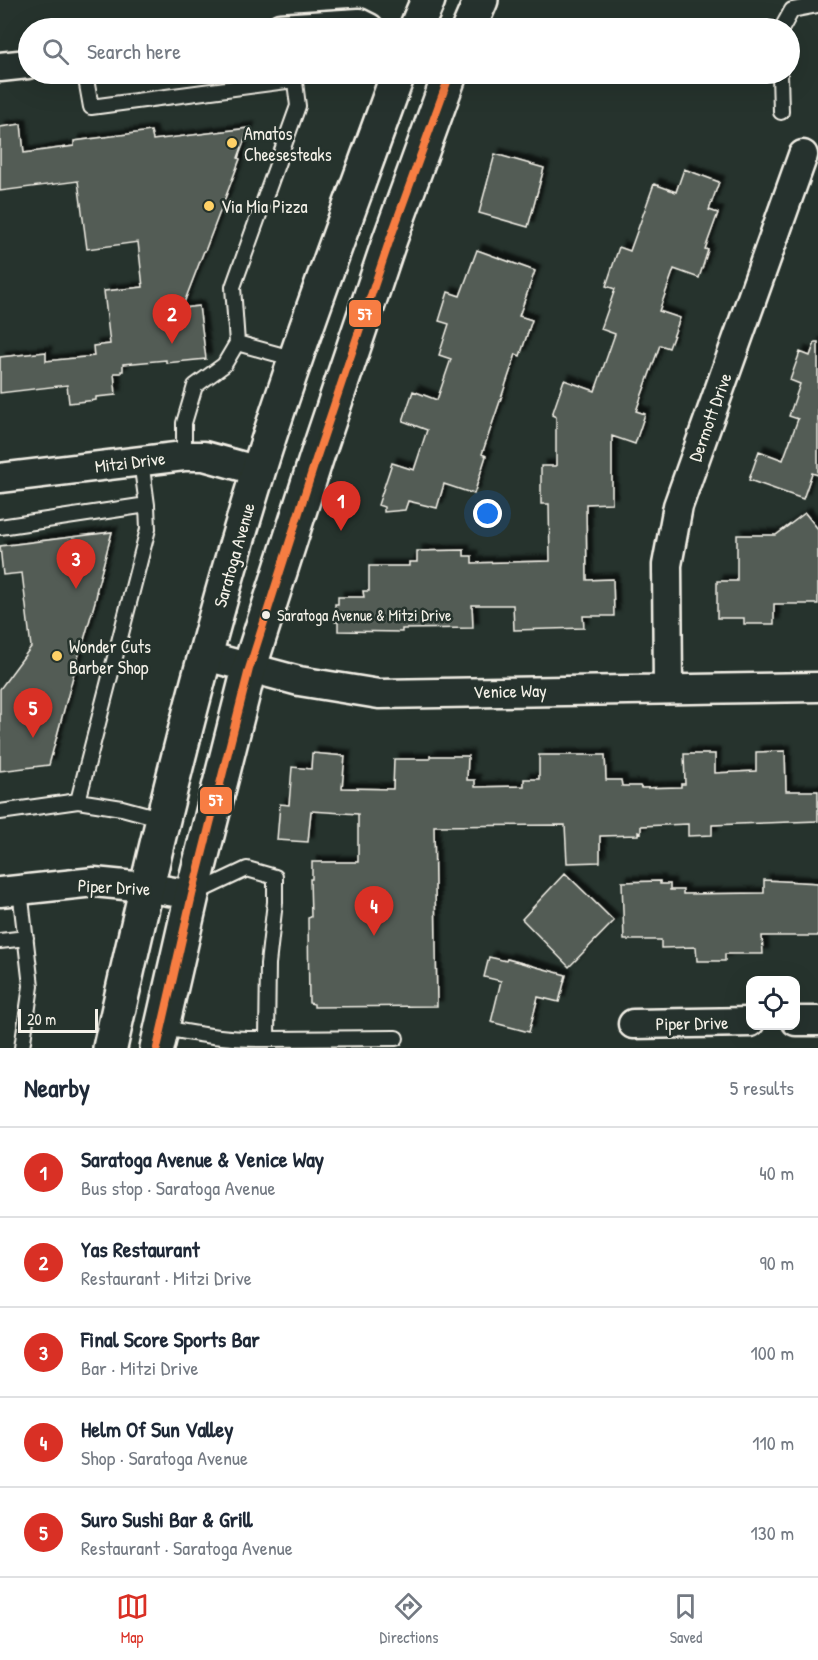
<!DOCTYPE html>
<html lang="en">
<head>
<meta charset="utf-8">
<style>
  body { margin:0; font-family:"Patrick Hand",sans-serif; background:#f6f6f7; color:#1f2937 }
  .controls { position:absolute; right:18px; bottom:18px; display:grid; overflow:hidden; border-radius:12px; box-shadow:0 6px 24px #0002 }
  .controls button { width:54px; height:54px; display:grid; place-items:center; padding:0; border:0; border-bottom:2px solid #e0e1e3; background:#fff; color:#1f2937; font:30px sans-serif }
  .scale { position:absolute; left:18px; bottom:15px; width:80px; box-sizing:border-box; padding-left:6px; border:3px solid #f4f1e8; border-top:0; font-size:16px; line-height:21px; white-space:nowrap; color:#f4f1e8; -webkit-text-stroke:4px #26332d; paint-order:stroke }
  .you { position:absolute; left:488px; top:514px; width:21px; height:21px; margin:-15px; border:4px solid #fff; border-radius:50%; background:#1a73e8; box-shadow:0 0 0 9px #1a73e833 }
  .badge { display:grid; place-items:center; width:39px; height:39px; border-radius:50%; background:#d93025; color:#fff; font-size:20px; font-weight:700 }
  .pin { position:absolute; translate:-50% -50px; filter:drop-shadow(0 2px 3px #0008) }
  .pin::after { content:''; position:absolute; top:32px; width:21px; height:18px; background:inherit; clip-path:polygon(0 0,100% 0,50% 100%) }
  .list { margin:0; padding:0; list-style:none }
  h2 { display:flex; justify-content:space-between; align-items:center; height:78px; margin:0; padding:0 24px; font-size:26px }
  h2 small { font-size:20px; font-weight:400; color:#747a83 }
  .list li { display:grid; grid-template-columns:39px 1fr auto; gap:18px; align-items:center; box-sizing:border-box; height:90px; padding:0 24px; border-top:2px solid #e0e1e3 }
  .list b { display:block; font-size:22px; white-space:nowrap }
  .list p { margin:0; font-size:20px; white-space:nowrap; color:#747a83 }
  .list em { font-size:20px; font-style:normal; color:#747a83 }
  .icon { flex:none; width:33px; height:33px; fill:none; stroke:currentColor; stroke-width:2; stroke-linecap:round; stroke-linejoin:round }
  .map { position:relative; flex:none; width:818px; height:1048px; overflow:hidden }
  .search { position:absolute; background:#fff; box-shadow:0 6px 24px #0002; left:18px; right:18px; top:18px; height:66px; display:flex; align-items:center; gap:15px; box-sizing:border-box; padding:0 21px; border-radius:33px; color:#747a83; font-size:22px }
  .sheet { height:528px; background:#fff }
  nav { display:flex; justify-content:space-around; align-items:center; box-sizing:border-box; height:84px; border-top:2px solid #e0e1e3; background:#fff; font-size:16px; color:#747a83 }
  nav a { display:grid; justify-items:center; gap:3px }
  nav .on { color:#d93025 }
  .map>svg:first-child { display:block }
</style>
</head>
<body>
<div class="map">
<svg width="818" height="1048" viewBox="0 0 818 1048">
  <defs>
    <filter id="shadow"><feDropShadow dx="5.5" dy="-5.5" stdDeviation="1.5" flood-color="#0009"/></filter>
  </defs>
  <rect width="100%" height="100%" fill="#26332d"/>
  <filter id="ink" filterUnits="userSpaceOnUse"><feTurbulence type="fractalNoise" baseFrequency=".0167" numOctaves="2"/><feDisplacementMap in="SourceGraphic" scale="12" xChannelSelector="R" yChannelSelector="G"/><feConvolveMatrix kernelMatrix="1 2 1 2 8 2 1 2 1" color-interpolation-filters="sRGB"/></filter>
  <g filter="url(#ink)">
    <path fill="#525c55" stroke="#f4f1e8" stroke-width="1.5" filter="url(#shadow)" d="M21,124L24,153L74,146V141L151,131L153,140L249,128L238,158L240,159L205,251H204L182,308L199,306L206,359L166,363V360L123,364V371H121V373H114L116,395L96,397V400L69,403L67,385L0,393V357L46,352V361L94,356L93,346L110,344L104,291L143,287L138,242L87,249L78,181L0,191V127Z
      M495,154L544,168L528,227L479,213Z
      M684,169L719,182L709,210L718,213L705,249L708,250L699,278L674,269L659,311L680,318L669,348L660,345L636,411L645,414L635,444L612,436V503L586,504L587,580L613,579L614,616H583L584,628L514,630L513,605H472L473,628L402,629V632L338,631V622H335V604H338V597H364L363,591H369V566H409V562H417V551L464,550V556H472V563L550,561L549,504H541V466H556V417L552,415L564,380L595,391L615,334L601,329L615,289L606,286L619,247L630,251L654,184L676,192Z
      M477,250L535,271L519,316L532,320L520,356L516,354L482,454L486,456L474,494L444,484L437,508L408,501L405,510L384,512V507L378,505L392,463L414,470L427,430L403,421L413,391L437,400L451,359L439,355L449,324L439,321L448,292L460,296Z
      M815,342H818V475L812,473L803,499L749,480L759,451L783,460L798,419L789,416L800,384L790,380L800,352L810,356Z
      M805,513L818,529V604H774V624H744V618H717V581H737V535H776Z
      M112,532L96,592H97L96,598L82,647H81L49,765L0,771V689L31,647L22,573L3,575L0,546Z
      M785,751L786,791H818V821L712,825V835L688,836V824L641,826V833L638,832V835L600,836V862L567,863L565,825L434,826L437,1006L314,1007V1004L309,1003L308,918L311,917L310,879H312V862H358V814L311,811L308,842L277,840L280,804L289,805L292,767L311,769L312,753L345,756L342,788L393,789L394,759H430V756H468L467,780H475V787L524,786V779H539V755H605L606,780H621L622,786H640L641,788L681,787V784H685L684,754H715V773L756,771V752Z
      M565,873L614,921L569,967L522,919Z
      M764,880L818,883V936H762L763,954H725V961H697L696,947L661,948V940H624L622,882L660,881V884H670V890H683V894L764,893Z
      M489,957L506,961L507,959L566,975L559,1002L538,997L529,1032L491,1022L501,981L484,977Z"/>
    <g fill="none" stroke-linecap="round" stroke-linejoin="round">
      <defs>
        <path id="lane" d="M782,28L792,10L818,5
          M83,74L86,79L91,107L294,80
          M780,74L781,112
          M237,343L295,359
          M184,456V423L195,386L224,365L237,343L233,287L298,106L294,74
          M141,461L147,505
          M0,527L147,505L148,529L78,801L122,808L163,819
          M0,812L78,801
          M20,890L31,986L22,1048
          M0,941L26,938
          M161,1027C197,1035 230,1040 267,1039L268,964L275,902V877L247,869L194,894
          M267,1039L396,1038"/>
        <path id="street" d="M280,28L359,23L369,28
          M0,67L28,64
          M0,478L184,456H204L259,471
          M206,656L299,681L379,694L818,687
          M668,688L667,565L678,506L803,155
          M0,892L94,882L145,887L192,895
          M796,1021H818
          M633,1024L750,1022"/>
        <path id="primary" d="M416,28L428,0
          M469,28L481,0
          M110,1048C153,854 200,659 259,469C301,336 351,205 398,74
          M157,1048L192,895L249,669L316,459L389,242L450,74"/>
      </defs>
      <use href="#lane" stroke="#f4f1e8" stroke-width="18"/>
      <use href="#street" stroke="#f4f1e8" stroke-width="33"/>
      <use href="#primary" stroke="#f4f1e8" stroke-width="38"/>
      <use href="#lane" stroke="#26332d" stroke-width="14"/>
      <use href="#street" stroke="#26332d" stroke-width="28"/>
      <use href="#primary" stroke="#26332d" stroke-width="33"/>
      <defs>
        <path id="bus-1" d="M157,1048L192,895L249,669L316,459L389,242L450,74"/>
      </defs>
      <use href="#bus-1" stroke="#26332d" stroke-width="12"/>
      <use href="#bus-1" stroke="#f77d43" stroke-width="8"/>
    </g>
  </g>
  <g fill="#ffd166" stroke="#26332d" stroke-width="2">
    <circle cx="232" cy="143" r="6"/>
    <circle cx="209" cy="206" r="6"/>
    <circle cx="57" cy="656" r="6"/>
  </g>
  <circle fill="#f4f1e8" stroke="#26332d" stroke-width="2" cx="266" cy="615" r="5"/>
  <g text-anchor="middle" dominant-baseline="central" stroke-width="5" stroke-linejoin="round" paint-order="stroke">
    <g font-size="16" fill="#f4f1e8" stroke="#26332d" text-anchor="start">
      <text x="277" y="615">Saratoga Avenue &amp; Mitzi Drive</text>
    </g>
    <g font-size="18" fill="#f4f1e8" stroke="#26332d" text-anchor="start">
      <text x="244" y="133">Amatos<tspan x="244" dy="21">Cheesesteaks</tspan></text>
      <text x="221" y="206">Via Mia Pizza</text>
      <text x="69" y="646">Wonder Cuts<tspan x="69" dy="21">Barber Shop</tspan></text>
    </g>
    <g font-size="18" fill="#f4f1e8" stroke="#26332d">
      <text transform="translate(710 417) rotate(-70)">Dermott Drive</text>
      <text transform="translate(130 462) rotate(-7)">Mitzi Drive</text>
      <text transform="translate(234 555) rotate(-74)">Saratoga Avenue</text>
      <text transform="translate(510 691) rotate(-1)">Venice Way</text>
      <text transform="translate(114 887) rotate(3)">Piper Drive</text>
      <text transform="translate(692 1023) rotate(-1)">Piper Drive</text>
    </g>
  </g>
  <g stroke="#26332d" stroke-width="2">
    <rect x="348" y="299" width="34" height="29" rx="6" fill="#f77d43"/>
    <rect x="199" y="786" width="34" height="29" rx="6" fill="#f77d43"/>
  </g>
  <g font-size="16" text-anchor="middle" font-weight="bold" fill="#fff">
    <text x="365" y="320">57</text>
    <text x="216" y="806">57</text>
  </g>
</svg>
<div class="controls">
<button><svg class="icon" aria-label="locate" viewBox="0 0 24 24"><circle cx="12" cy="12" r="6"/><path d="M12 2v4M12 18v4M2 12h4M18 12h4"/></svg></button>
</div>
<div class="scale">20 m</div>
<div class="you"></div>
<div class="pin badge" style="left:341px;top:531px">1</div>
<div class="pin badge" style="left:172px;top:344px">2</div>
<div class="pin badge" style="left:76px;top:589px">3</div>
<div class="pin badge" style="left:374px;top:936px">4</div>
<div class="pin badge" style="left:33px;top:738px">5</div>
<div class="search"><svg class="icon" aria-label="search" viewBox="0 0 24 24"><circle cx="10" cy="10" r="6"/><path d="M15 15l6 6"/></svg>Search here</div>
</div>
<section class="sheet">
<h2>Nearby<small>5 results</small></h2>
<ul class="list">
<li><span class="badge">1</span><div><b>Saratoga Avenue &amp; Venice Way</b><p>Bus stop · Saratoga Avenue</p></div><em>40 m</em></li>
<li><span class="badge">2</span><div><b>Yas Restaurant</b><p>Restaurant · Mitzi Drive</p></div><em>90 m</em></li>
<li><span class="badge">3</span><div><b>Final Score Sports Bar</b><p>Bar · Mitzi Drive</p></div><em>100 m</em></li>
<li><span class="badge">4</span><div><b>Helm Of Sun Valley</b><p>Shop · Saratoga Avenue</p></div><em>110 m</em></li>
<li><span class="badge">5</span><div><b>Suro Sushi Bar &amp; Grill</b><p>Restaurant · Saratoga Avenue</p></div><em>130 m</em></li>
</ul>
</section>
<nav>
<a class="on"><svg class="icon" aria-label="map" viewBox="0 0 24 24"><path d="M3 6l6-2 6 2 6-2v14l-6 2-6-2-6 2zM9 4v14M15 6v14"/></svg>Map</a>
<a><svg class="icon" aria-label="directions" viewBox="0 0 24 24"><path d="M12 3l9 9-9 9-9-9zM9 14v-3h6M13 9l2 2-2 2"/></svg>Directions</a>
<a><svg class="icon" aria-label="saved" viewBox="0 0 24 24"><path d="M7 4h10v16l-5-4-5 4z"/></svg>Saved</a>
</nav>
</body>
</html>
